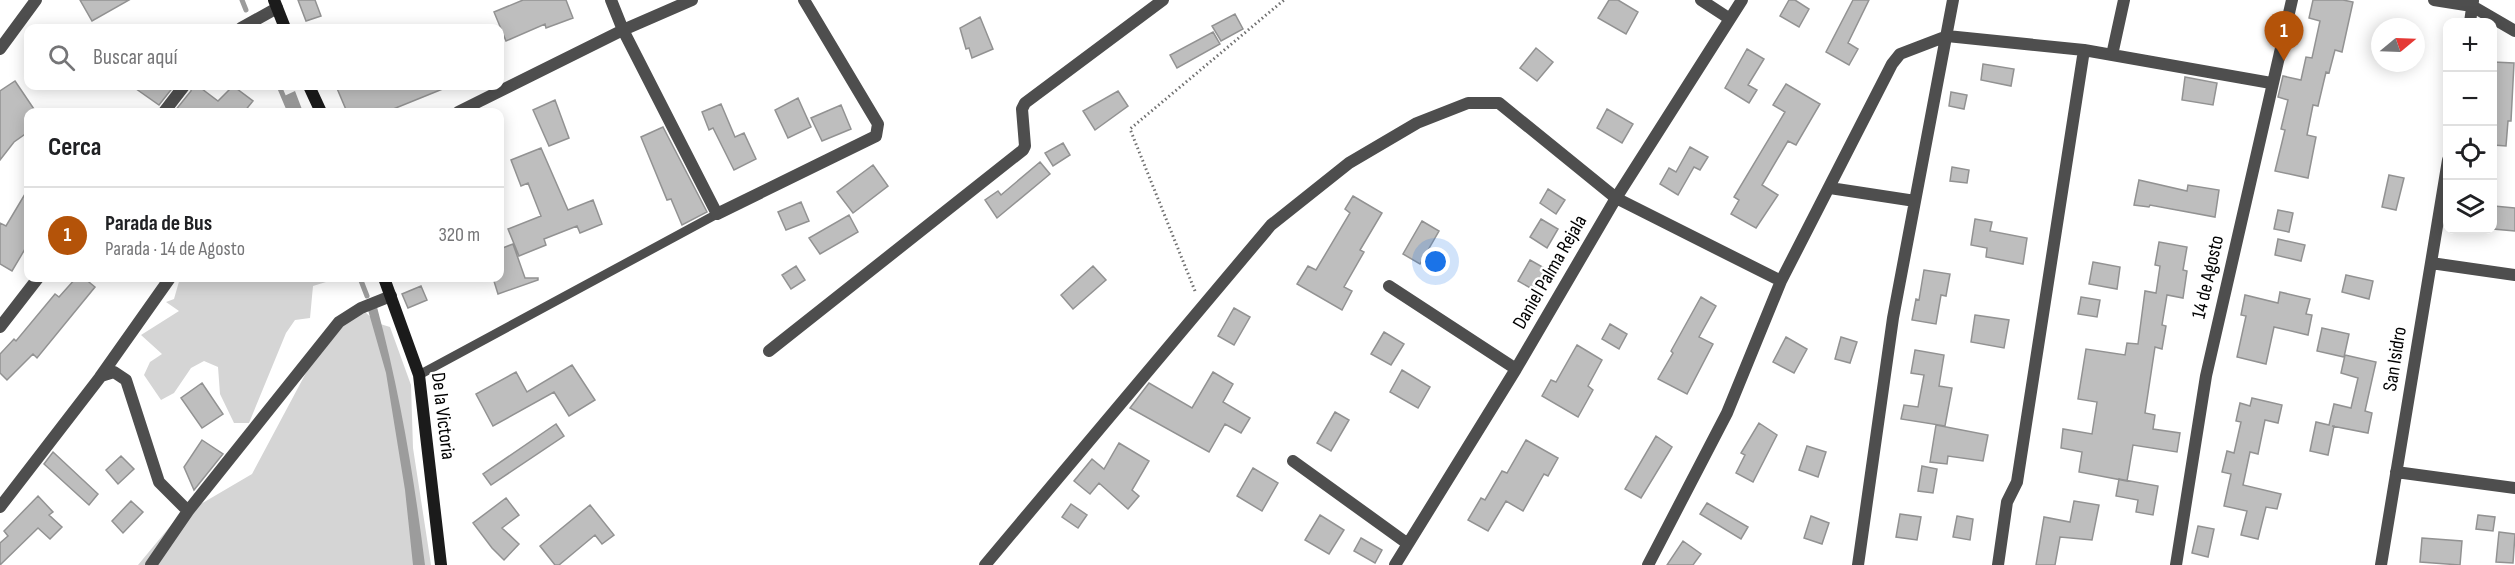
<!DOCTYPE html>
<html lang="es">
<head>
<meta charset="utf-8">
<style>
  body { margin:0; font-family:"Sofia Sans Condensed",sans-serif; background:#f6f6f6; color:#202124 }
  .controls { position:absolute; right:18px; top:18px; display:grid; overflow:hidden; border-radius:12px; box-shadow:0 3px 15px #0003 }
  .controls button { width:54px; height:54px; display:grid; place-items:center; padding:0; border:0; border-bottom:2px solid #e0e0e0; background:#fff; color:#202124; font:30px sans-serif }
  .compass { position:absolute; left:2371px; top:18px; width:54px; height:54px; border-radius:50%; background:#fff; box-shadow:0 3px 15px #0003; rotate:71deg }
  .you { position:absolute; left:1436px; top:262px; width:21px; height:21px; margin:-15px; border:4px solid #fff; border-radius:50%; background:#1a73e8; box-shadow:0 0 0 9px #1a73e833 }
  .badge { display:grid; place-items:center; width:39px; height:39px; border-radius:50%; background:#b45309; color:#fff; font-size:20px; font-weight:700 }
  .pin { position:absolute; translate:-50% -50px; filter:drop-shadow(0 2px 3px #0008) }
  .pin::after { content:''; position:absolute; top:32px; width:21px; height:18px; background:inherit; clip-path:polygon(0 0,100% 0,50% 100%) }
  .list { margin:0; padding:0; list-style:none }
  h2 { display:flex; justify-content:space-between; align-items:center; height:78px; margin:0; padding:0 24px; font-size:26px }
  h2 small { font-size:20px; font-weight:400; color:#757577 }
  .list li { display:grid; grid-template-columns:39px 1fr auto; gap:18px; align-items:center; box-sizing:border-box; height:96px; padding:0 24px; border-top:2px solid #e0e0e0 }
  .list b { display:block; font-size:22px; white-space:nowrap }
  .list p { margin:0; font-size:20px; white-space:nowrap; color:#757577 }
  .list em { font-size:20px; font-style:normal; color:#757577 }
  .icon { flex:none; width:33px; height:33px; fill:none; stroke:currentColor; stroke-width:2; stroke-linecap:round; stroke-linejoin:round }
  .map { position:relative; flex:none; width:2515px; height:565px; overflow:hidden }
  .search { position:absolute; background:#fff; box-shadow:0 3px 15px #0003; left:24px; top:24px; width:480px; height:66px; display:flex; align-items:center; gap:15px; box-sizing:border-box; padding:0 21px; border-radius:12px; color:#757577; font-size:22px }
  .panel { position:absolute; background:#fff; box-shadow:0 3px 15px #0003; left:24px; top:108px; width:480px; height:174px; border-radius:12px }
  .map>svg:first-child { display:block }
</style>
</head>
<body>
<div class="map">
<svg width="2515" height="565" viewBox="0 0 2515 565">
  <rect width="100%" height="100%" fill="#fff"/>
  <path fill="#d5d5d5" d="M180,278H339L313,286L310,318L295,320L286,333L249,423H234L220,394L218,367L204,361L191,368L174,393L161,400L144,375L150,362L162,354L141,335L179,311L166,302L174,299Z
    M361,308L377,323L390,327L411,385L413,448L431,565H138L177,518L252,474L323,341Z"/>
  <path fill="#9c9c9c" d="M295,91L303,112H289L282,97Z
    M377,307C400,392 414,477 425,565H413L405,490L386,373L368,310Z"/>
  <g fill="none" stroke-linecap="round" stroke-linejoin="round">
    <path stroke="#9c9c9c" stroke-width="5" d="M242,0L246,10
      M279,86L290,112
      M360,278L367,296"/>
  </g>
  <path fill="#bebebe" stroke="#929292" stroke-width="1.5" d="M80,0H129L92,21Z
    M298,0H315L321,16L306,21Z
    M523,0H566L573,18L546,28L545,24L506,41L494,12Z
    M1609,0H1618L1638,12L1626,34L1598,18Z
    M1789,0H1795L1809,9L1799,27L1780,16Z
    M1853,0H1869L1848,43L1858,49L1849,65L1826,52Z
    M2313,0H2343L2353,2L2342,52L2335,50L2329,73L2326,72L2318,106L2313,105L2307,135L2316,137L2308,178L2275,171L2285,130L2281,129L2288,100L2278,97L2283,76L2301,80L2306,57L2312,58L2320,21L2309,18Z
    M1235,14L1243,29L1221,41L1212,26Z
    M980,17L993,49L972,58L969,48L966,49L960,28Z
    M1213,32L1220,44L1177,68L1170,55Z
    M1536,48L1553,62L1537,81L1520,68Z
    M1747,49L1764,59L1748,85L1757,90L1749,103L1725,88Z
    M2493,62L2514,63L2511,121H2508L2506,146L2493,145Z
    M1983,64L2014,69L2011,86L1981,80Z
    M2185,77L2217,83L2213,105L2182,100Z
    M15,81L36,112H28V132L14,142L0,160V91Z
    M1786,84L1820,104L1796,145L1788,141L1762,185L1778,195L1756,228L1731,214L1739,200L1734,197L1785,112L1773,105Z
    M132,86H174L159,105Z
    M192,86H198L218,101L233,86L253,101L244,112H174L191,91Z
    M336,86H450L386,112H347Z
    M1118,91L1128,106L1095,130L1083,111Z
    M1951,92L1967,95L1964,109L1949,106Z
    M798,98L811,127L788,138L775,110Z
    M555,100L569,138L549,146L533,110Z
    M721,104L735,137L744,133L756,159L734,170L713,128L709,130L702,112Z
    M841,105L851,129L822,141L811,118Z
    M1607,109L1633,124L1622,143L1597,128Z
    M663,127L707,212L682,225L671,199L667,200L641,137Z
    M1063,143L1070,155L1053,166L1045,153Z
    M1690,147L1708,157L1700,170L1694,167L1678,195L1660,184L1669,168L1676,172Z
    M541,148L568,210L593,200L602,224L580,233L577,226L544,239L546,245L519,256L508,229L541,216L528,183L521,186L511,160Z
    M1040,162L1050,174L997,218L985,200L998,191L1001,195Z
    M873,165L888,186L853,213L837,192Z
    M1952,167L1969,170L1967,183L1950,181Z
    M2389,175L2404,178L2396,210L2382,207Z
    M2139,180L2187,191L2188,185L2219,190L2215,217L2150,205L2149,207L2134,205Z
    M28,189V244L12,271L0,264V223L6,226Z
    M1548,189L1565,200L1556,214L1540,203Z
    M1353,196L1382,213L1360,250L1364,252L1344,287L1352,291L1342,310L1297,284L1308,266L1316,270L1350,213L1345,209Z
    M801,202L809,221L786,230L778,212Z
    M2494,206L2515,208V231L2493,229Z
    M2278,210L2293,213L2289,232L2274,229Z
    M849,215L858,232L820,254L809,238Z
    M1541,219L1558,229L1547,248L1530,237Z
    M1975,219L1992,222L1990,231L2027,238L2023,264L1986,257L1987,248L1971,245Z
    M1422,221L1439,231L1420,264L1403,254Z
    M2278,239L2305,245L2301,261L2275,255Z
    M2159,242L2187,247L2183,270L2187,271L2183,298L2167,295L2162,325L2166,326L2162,349L2155,347L2145,413L2155,415L2153,429L2180,433L2177,452L2133,445L2127,481L2079,472L2082,452L2061,448L2063,429L2092,434L2097,402L2078,399L2086,349L2125,355L2127,343L2138,344L2145,291L2156,293L2160,266L2155,265Z
    M513,244L525,278H538V280L498,294L493,278H500V249Z
    M1530,260L1546,269L1534,290L1518,281Z
    M2093,262L2120,267L2117,289L2089,284Z
    M796,266L805,280L791,289L782,275Z
    M1093,266L1106,280L1073,309L1061,295Z
    M1924,270L1950,274L1946,296L1941,295L1936,324L1912,320L1916,299L1919,300Z
    M2346,275L2373,281L2369,299L2342,292Z
    M76,278H84L95,287L37,358L33,354L7,380L0,373V354L14,339L16,341L55,294L59,297Z
    M421,286L427,300L408,308L402,294Z
    M2280,292L2310,299L2306,314L2312,315L2308,335L2274,327L2266,364L2237,357L2246,316L2241,315L2245,295L2278,303Z
    M1701,297L1716,306L1699,337L1713,344L1687,394L1658,379L1673,353L1671,351Z
    M2081,297L2100,300L2097,317L2078,314Z
    M1234,308L1250,317L1234,345L1218,336Z
    M1975,315L2009,320L2004,348L1971,342Z
    M1610,324L1627,334L1619,349L1602,339Z
    M2322,328L2349,334L2344,357L2317,351Z
    M1384,332L1404,344L1391,365L1371,354Z
    M1786,337L1807,349L1794,373L1773,362Z
    M1841,337L1857,342L1850,363L1835,359Z
    M1577,345L1602,360L1588,386L1593,390L1578,417L1542,396L1551,380L1556,382Z
    M1915,350L1944,355L1939,386L1952,388L1945,426L1901,419L1904,405L1918,407L1924,375L1911,373Z
    M2345,355L2376,362L2365,411L2372,413L2368,433L2332,426H2334L2328,455L2310,451L2316,422L2329,425L2334,404L2351,408L2358,378L2341,373Z
    M572,365L595,400L569,416L554,392L493,426L476,394L516,372L527,392Z
    M1402,370L1430,387L1418,408L1390,392Z
    M1213,372L1233,384L1223,402L1250,418L1241,433L1225,424L1209,452L1130,408L1149,383L1192,408Z
    M202,383L223,414L202,428L181,398Z
    M2252,398L2282,405L2278,423L2265,420L2258,454L2250,452L2243,485L2281,494L2277,509L2266,507L2258,539L2241,535L2247,511L2224,506L2231,474L2222,472L2227,451L2234,453L2241,422L2236,421L2240,403L2250,406Z
    M1335,412L1349,420L1331,451L1317,443Z
    M1759,423L1777,435L1753,482L1736,473L1745,455L1741,453Z
    M556,424L564,436L491,485L483,474Z
    M1936,425L1988,435L1983,461L1948,456L1947,464L1930,462Z
    M1656,436L1672,447L1641,498L1625,489Z
    M202,440L223,454L194,490L184,467Z
    M1526,440L1558,458L1548,476L1544,474L1523,511L1506,501L1488,531L1468,520L1481,498L1485,500L1502,471L1507,473Z
    M1119,443L1149,461L1132,490L1139,496L1128,509L1099,483L1090,494L1074,481L1092,459L1104,469Z
    M1807,446L1826,452L1818,477L1799,470Z
    M53,452L98,494L89,505L44,464Z
    M121,456L134,469L118,484L106,470Z
    M1922,466L1937,469L1933,493L1918,491Z
    M1253,468L1278,483L1262,511L1237,496Z
    M2119,479L2158,486L2153,515L2136,512L2138,500L2116,496Z
    M38,496L53,512L49,515L62,527L50,539L38,528L0,565V543L8,536L4,531Z
    M506,498L519,515L502,528L519,544L504,560L492,548L473,523Z
    M131,501L143,512L123,533L112,521Z
    M2074,501L2099,505L2092,540L2060,537L2055,565H2036L2044,517L2070,522Z
    M1707,503L1748,527L1741,539L1700,514Z
    M1071,504L1087,515L1078,528L1062,517Z
    M590,505L614,535L602,544L595,535L559,565H555L540,546Z
    M1900,514L1921,517L1917,540L1896,537Z
    M1320,515L1344,530L1329,554L1305,540Z
    M2478,515L2495,517L2493,531L2476,529Z
    M1811,516L1829,523L1822,544L1804,538Z
    M1957,516L1973,519L1970,540L1953,537Z
    M2198,526L2214,529L2208,557L2192,553Z
    M2499,532L2515,534L2513,563L2496,562Z
    M1361,538L1382,550L1375,563L1354,551Z
    M2422,538L2462,541L2460,565L2420,562Z
    M1683,541L1701,554L1693,565H1667Z"/>
  <g fill="none" stroke-linecap="round" stroke-linejoin="round">
    <path stroke="#707070" stroke-width="3" stroke-dasharray="1.5 3" stroke-linecap="butt" d="M1195,291L1130,129L1284,0"/>
    <path stroke="#4e4e4e" stroke-width="9" d="M419,375L717,214"/>
    <path stroke="#4e4e4e" stroke-width="12" d="M611,0L623,30L717,214L876,136L878,124L804,0
      M1701,0L1730,19
      M2434,0L2472,6L2515,31
      M2470,22L2473,1
      M241,28L277,8
      M0,49L36,0
      M2112,55L2124,0
      M164,112L184,86
      M458,112L623,30L692,0
      M1830,188L1915,201
      M2431,263L2515,275
      M1389,286L1516,369
      M0,327L38,278
      M769,351L1023,150L1025,146L1022,109L1025,103L1163,0
      M100,377L170,278
      M1293,461L1408,544
      M2396,472L2515,488
      M0,507L101,376L114,372L126,380L159,482L188,511L339,322L361,308L391,296
      M151,565L188,511
      M985,565L1271,225L1349,163L1417,123L1468,103H1499L1616,198L1781,281
      M1395,565L1516,369L1616,198L1742,0
      M1648,565L1727,413L1781,281L1892,64L1900,54L1947,36L2084,50L2271,83
      M1858,565L1893,318L1953,0
      M1998,565L2007,502L2017,482L2084,50
      M2176,565L2206,376L2292,0
      M2381,565L2448,160"/>
    <path stroke="#1b1b1b" stroke-width="12" d="M274,0L285,28
      M309,86L321,112
      M384,278L419,375L441,565"/>
  </g>
  <g text-anchor="middle" dominant-baseline="central" stroke-width="5" stroke-linejoin="round" paint-order="stroke">
    <g font-size="20" fill="#000" stroke="#fff">
      <text transform="translate(1550 272) rotate(-60)">Daniel Palma Rejala</text>
      <text transform="translate(2208 277) rotate(-77)">14 de Agosto</text>
      <text transform="translate(2395 359) rotate(-81)">San Isidro</text>
      <text transform="translate(443 416) rotate(83)">De la Victoria</text>
    </g>
  </g>
</svg>
<div class="controls">
<button>+</button>
<button>−</button>
<button><svg class="icon" aria-label="locate" viewBox="0 0 24 24"><circle cx="12" cy="12" r="6"/><path d="M12 2v4M12 18v4M2 12h4M18 12h4"/></svg></button>
<button><svg class="icon" aria-label="layers" viewBox="0 0 24 24"><path d="M12 4l9 5-9 5-9-5zM3 14l9 5 9-5"/></svg></button>
</div>
<svg class="compass" viewBox="-18 -18 36 36"><path d="M0-13l5 13h-10z" fill="#e53935"/><path d="M0 13l5-13h-10z" fill="#757577"/></svg>
<div class="you"></div>
<div class="pin badge" style="left:2284px;top:61px">1</div>
<div class="search"><svg class="icon" aria-label="search" viewBox="0 0 24 24"><circle cx="10" cy="10" r="6"/><path d="M15 15l6 6"/></svg>Buscar aquí</div>
<section class="panel">
<h2>Cerca<small></small></h2>
<ul class="list">
<li><span class="badge">1</span><div><b>Parada de Bus</b><p>Parada · 14 de Agosto</p></div><em>320 m</em></li>
</ul>
</section>
</div>
</body>
</html>
